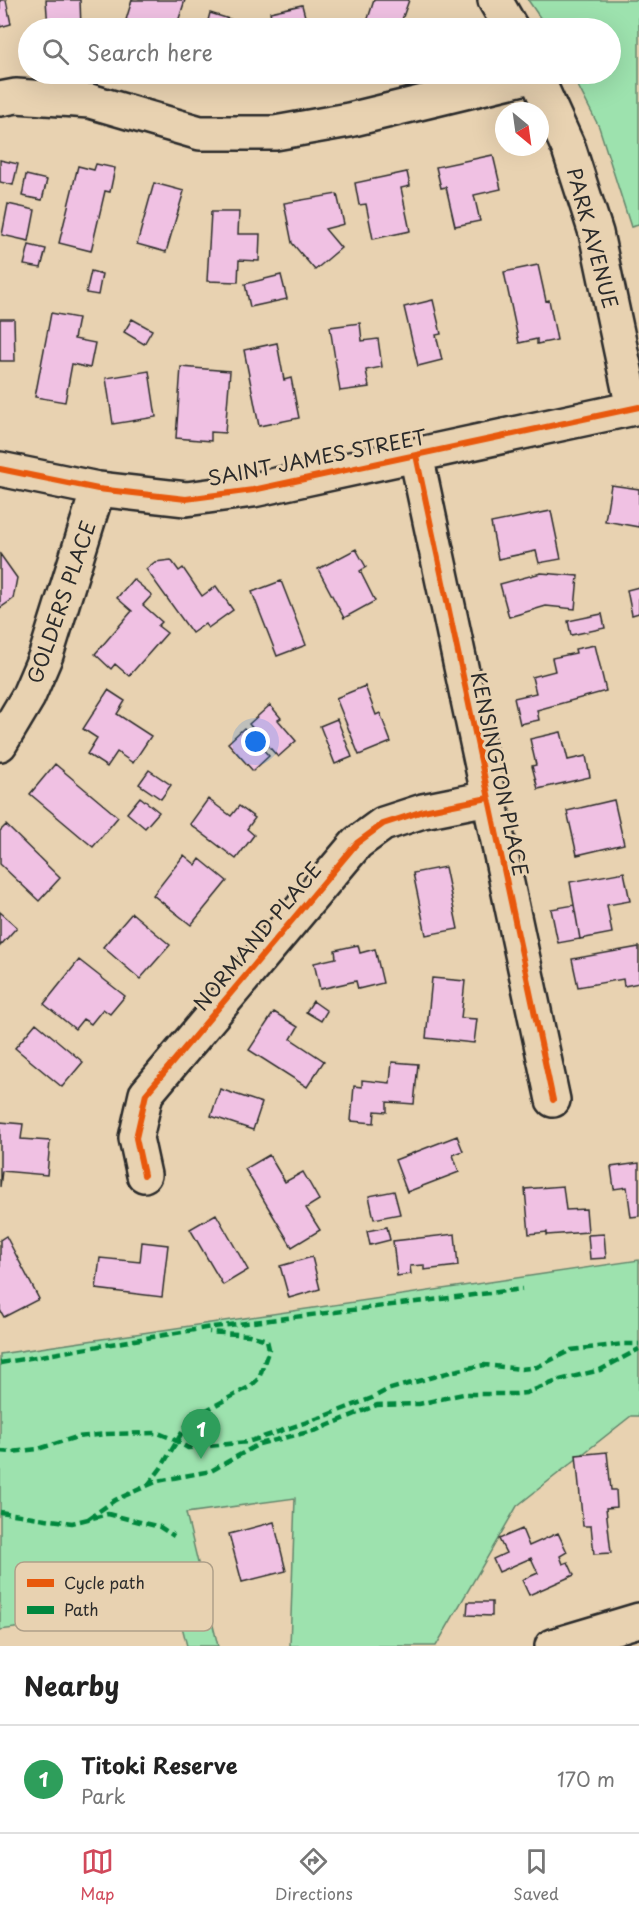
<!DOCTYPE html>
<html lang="en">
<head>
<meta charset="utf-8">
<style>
  body { margin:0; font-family:"Playpen Sans",sans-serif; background:#f2f2f2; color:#222 }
  .compass { position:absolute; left:495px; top:102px; width:54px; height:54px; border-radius:50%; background:#fff; box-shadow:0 6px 24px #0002; rotate:151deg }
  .you { position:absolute; left:256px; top:742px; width:21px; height:21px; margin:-15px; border:4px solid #fff; border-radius:50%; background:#1a73e8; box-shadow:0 0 0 9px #1a73e833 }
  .badge { display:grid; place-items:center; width:39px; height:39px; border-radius:50%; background:#d1495b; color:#fff; font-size:20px; font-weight:700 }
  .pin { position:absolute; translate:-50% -50px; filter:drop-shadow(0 2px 3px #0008) }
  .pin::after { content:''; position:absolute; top:32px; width:21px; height:18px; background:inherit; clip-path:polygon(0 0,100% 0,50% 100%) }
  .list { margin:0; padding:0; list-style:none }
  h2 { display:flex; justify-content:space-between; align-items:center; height:78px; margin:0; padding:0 24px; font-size:26px }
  h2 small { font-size:20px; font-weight:400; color:#767676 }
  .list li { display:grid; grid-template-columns:39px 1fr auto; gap:18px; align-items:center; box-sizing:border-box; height:108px; padding:0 24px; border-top:2px solid #e0e0e0 }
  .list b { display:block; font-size:22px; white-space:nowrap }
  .list p { margin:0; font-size:20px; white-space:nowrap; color:#767676 }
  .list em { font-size:20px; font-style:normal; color:#767676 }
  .icon { flex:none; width:33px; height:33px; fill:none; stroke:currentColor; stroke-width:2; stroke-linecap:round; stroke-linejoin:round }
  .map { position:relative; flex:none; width:639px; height:1646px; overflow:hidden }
  .search { position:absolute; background:#fff; box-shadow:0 6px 24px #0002; left:18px; right:18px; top:18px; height:66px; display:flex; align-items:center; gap:15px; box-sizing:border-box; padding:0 21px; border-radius:33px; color:#767676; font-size:22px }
  .sheet { height:186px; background:#fff }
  nav { display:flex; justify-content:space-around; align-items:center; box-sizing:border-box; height:84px; border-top:2px solid #e0e0e0; background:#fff; font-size:16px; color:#767676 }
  nav a { display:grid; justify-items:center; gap:3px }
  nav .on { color:#d1495b }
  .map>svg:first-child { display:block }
</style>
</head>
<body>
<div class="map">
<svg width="639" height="1646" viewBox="0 0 639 1646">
  <rect width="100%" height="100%" fill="#e8d2b1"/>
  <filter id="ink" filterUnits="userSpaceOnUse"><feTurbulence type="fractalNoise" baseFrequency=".0167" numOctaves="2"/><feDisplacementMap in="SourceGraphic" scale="12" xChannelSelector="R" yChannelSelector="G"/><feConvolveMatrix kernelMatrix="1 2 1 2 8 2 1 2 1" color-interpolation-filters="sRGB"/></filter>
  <g filter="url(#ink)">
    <path fill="#9de2ae" stroke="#64866c" stroke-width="1.5" d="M528,0H639V225L631,227L599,127L572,74H610V28H547Z
      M639,1260V1416H631L517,1506L436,1646H290L295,1498L186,1513L218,1646H187L177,1607L0,1630V1354Z"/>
    <path fill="#f0c1e3" stroke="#2b2b2b" stroke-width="1.5" d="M0,0H6L11,24L0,27Z
      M46,0H80L81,28H48Z
      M132,0H185L176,28H154L126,20Z
      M374,0H409L399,28H365Z
      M302,5L308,28H274L270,12Z
      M210,13L239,22L237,28H206Z
      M201,74H224L222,79Z
      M493,155L501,189L474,195L480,221L455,226L446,187L441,188L436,167Z
      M0,160L18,164L13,185L0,182Z
      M96,164L115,168L110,192L105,191L91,251L59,243L78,166L94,170Z
      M407,172L410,186L401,188L410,231L373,239L366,204L359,205L355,183Z
      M26,175L47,180L42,200L22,196Z
      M154,183L184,191L166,252L137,244Z
      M337,194L344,224L325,229L341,248L315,270L292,243L284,203Z
      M8,204L35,210L29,241L2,235Z
      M211,212H239L238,234H260L259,261L239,260L238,282L207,281Z
      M29,245L46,249L41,268L24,265Z
      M538,265L546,301L549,300L557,340L537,344V339L519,343L504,272Z
      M91,271L102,274L98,295L86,293Z
      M281,275L287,299L250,307L245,284Z
      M433,300L441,334L436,335L442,360L418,366L404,307Z
      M51,313L78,318L74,339L95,343L90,368L72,364L65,402L35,397Z
      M0,319H14L15,361H0Z
      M132,319L152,330L144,344L124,332Z
      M360,323L362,341L378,339L382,367L366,370L369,387L340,391L330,327Z
      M277,343L284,380L291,378L299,418L259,426L244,350Z
      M181,367L230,371L225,433L211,432V441L176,438Z
      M149,371L156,417L113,424L106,378Z
      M611,485L639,489V527L605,521Z
      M551,511L561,559L539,563L536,551L498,559L491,523Z
      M356,549L366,567L360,571L375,601L344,618L318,569Z
      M0,554L17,578L13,599L0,608Z
      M171,560L179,571L183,568L202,596L216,586L233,610L208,628L205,624L192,633L146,569L155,562Z
      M541,573L578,576L575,609L546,606L509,617L500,584Z
      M133,579L152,595L143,605L162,622L158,626L167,633L129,676L115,664L111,669L95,654L132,611L117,598Z
      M281,581L306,645L277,656L252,592Z
      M639,587V613L632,615L627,590Z
      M602,614L605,628L571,635L568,621Z
      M595,645L606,691L537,710L539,720L520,724L514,698L536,693L532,677L555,671L552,658L576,653L575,649Z
      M365,686L376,715L380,713L391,742L359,755L336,698Z
      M108,690L125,701L117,714L151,736L133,763L117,752L107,767L87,754L97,738L83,729Z
      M270,705L281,718L278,720L296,741L278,757L249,724Z
      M337,719L352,757L335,764L320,726Z
      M244,728L269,756L253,771L228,743Z
      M561,732L568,760L586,756L590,777L538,789L532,766L536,765L530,739Z
      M55,764L118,817L93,847L30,794Z
      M149,770L171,785L161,799L139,784Z
      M140,797L159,812L145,828L127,813Z
      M208,799L231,816L239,806L255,818L247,829L254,835L236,859L190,824Z
      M614,800L624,844L577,855L567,811Z
      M6,825L60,878L39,901L0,864V831Z
      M184,855L196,865L200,859L227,881L191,925L153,895Z
      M445,867L458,929L426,935L413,873Z
      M624,872L630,901L607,905L612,933L580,939L570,882Z
      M574,905L580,939L558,943L551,909Z
      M0,912L17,927L0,946Z
      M132,913L170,945L140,979L103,947Z
      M358,945L360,953L375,949L383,983L358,989L356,981L320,989L314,963L336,958L335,950Z
      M639,947V983L624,986L623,979L578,987L572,959Z
      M79,960L125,996L110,1014L103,1009L91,1024L83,1019L75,1029L44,1004Z
      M432,978L465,981L461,1018L477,1019L474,1043L426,1038Z
      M313,1001L327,1011L321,1021L306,1012Z
      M274,1012L298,1027L291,1039L324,1061L307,1087L249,1050Z
      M36,1023L83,1062L62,1087L15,1048Z
      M392,1062L418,1064L414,1104L387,1102V1112L375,1111L374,1123L351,1121L354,1086L362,1087V1080L390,1083Z
      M220,1089L262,1103L253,1130L211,1116Z
      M0,1122L23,1124L21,1139L50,1141L47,1175L2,1171L0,1187Z
      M457,1136L463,1151L453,1155L459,1172L407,1192L395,1160Z
      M269,1155L285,1182L303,1172L319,1200L306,1208L320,1230L292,1247L245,1169Z
      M639,1163V1216L631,1217L627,1187L614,1189L611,1167Z
      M563,1186L566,1210L586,1209L588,1232L547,1235V1232L529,1234L525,1189Z
      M394,1191L400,1214L374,1219L369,1196Z
      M216,1214L248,1270L223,1285L190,1229Z
      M387,1227L390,1240L370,1245L367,1231Z
      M455,1234L458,1266L424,1270V1265L410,1266L411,1274L397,1276L393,1241Z
      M604,1234L606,1258L590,1259L588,1235Z
      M6,1236L39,1299L4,1317L0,1310V1240Z
      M142,1242L168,1245L162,1297L96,1289L100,1258L140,1262Z
      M312,1257L320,1289L289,1298L280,1266Z
      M607,1452L611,1490H616L617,1507L606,1508L611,1553L594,1554L591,1526H583L576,1455Z
      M274,1522L286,1571L242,1582L229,1534Z
      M522,1529L529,1546L558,1533L567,1552L560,1556L563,1564L568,1562L574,1575L529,1595L522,1580L538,1573L531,1558L499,1572L493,1559L506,1553L499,1539Z
      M468,1602H492V1616L467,1615Z"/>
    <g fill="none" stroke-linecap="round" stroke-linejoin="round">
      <defs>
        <path id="minor" d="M495,0L511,28
          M535,74L569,149L596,233L633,408
          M0,99L16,96L90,101L200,133H275L349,120L535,75
          M416,455L553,1100
          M0,469L98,489L186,499L253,490L639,407
          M0,744L28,697L46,655L98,489
          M144,1175L136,1138L146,1094L357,843L383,824L423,811L488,798"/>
        <path id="tertiary" d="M552,1646L639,1620"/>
      </defs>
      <use href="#minor" stroke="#2b2b2b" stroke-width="38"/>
      <use href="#tertiary" stroke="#2b2b2b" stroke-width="38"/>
      <use href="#minor" stroke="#e8d2b1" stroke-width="33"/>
      <use href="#tertiary" stroke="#e8d2b1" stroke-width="33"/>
      <path stroke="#00873e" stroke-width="4.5" stroke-dasharray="9 4.5" stroke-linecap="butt" d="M0,1363L205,1328L522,1289
        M0,1451L12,1452L38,1449L77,1437L106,1434L158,1433L173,1439L188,1448L248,1442L328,1415L372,1398L387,1390L454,1371L484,1365L521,1369L537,1367L571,1350L623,1344H639
        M148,1485L161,1468L190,1419L251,1386L259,1378L269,1349L267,1340L249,1335L209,1332
        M0,1512L72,1523L108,1514L160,1527L174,1536
        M88,1519L115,1500L158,1481L211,1471L259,1444L317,1430L377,1405L419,1404L463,1394H516L526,1393L560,1380L600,1370L639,1349"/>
      <defs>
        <path id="cycleway" d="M416,455L553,1100
          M0,469L98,489L186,499L253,490L639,407
          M144,1175L136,1138L146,1094L357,843L383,824L423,811L488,798"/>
      </defs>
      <use href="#cycleway" stroke="#e8d2b1" stroke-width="10"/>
      <use href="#cycleway" stroke="#e8590c" stroke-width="6"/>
    </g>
  </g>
  <g text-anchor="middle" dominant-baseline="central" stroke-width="6" stroke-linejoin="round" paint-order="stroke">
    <g font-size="20" fill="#2b2b2b" stroke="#e8d2b1">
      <text transform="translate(593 238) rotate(75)">PARK AVENUE</text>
      <text transform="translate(317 457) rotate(-11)">SAINT JAMES STREET</text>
      <text transform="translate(61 602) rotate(-71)">GOLDERS PLACE</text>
      <text transform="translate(500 774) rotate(78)">KENSINGTON PLACE</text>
      <text transform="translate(257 936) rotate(-50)">NORMAND PLACE</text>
    </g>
  </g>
  <rect x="15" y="1562" width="198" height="69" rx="9" fill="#e8d2b1" stroke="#afa089" stroke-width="1.5"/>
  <rect x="27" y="1579" width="27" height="8" fill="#e8590c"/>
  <rect x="27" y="1606" width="27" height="8" fill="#00873e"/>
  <g font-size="16" fill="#2b2b2b">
    <text x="64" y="1589">Cycle path</text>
    <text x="64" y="1616">Path</text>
  </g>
</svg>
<svg class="compass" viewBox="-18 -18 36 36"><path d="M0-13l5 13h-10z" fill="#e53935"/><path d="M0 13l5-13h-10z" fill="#767676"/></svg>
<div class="you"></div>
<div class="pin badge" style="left:201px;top:1459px;background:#2e9e5b">1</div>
<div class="search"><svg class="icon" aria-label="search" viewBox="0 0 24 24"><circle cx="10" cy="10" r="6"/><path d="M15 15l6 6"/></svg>Search here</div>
</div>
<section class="sheet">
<h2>Nearby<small></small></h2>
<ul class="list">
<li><span class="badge" style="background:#2e9e5b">1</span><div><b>Titoki Reserve</b><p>Park</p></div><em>170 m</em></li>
</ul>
</section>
<nav>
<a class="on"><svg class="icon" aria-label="map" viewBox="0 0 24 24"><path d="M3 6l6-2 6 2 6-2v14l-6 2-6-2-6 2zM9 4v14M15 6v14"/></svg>Map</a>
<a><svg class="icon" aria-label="directions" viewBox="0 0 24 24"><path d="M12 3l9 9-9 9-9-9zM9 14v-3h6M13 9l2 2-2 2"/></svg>Directions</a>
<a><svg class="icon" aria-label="saved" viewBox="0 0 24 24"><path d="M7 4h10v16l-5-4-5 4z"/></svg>Saved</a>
</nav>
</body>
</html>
